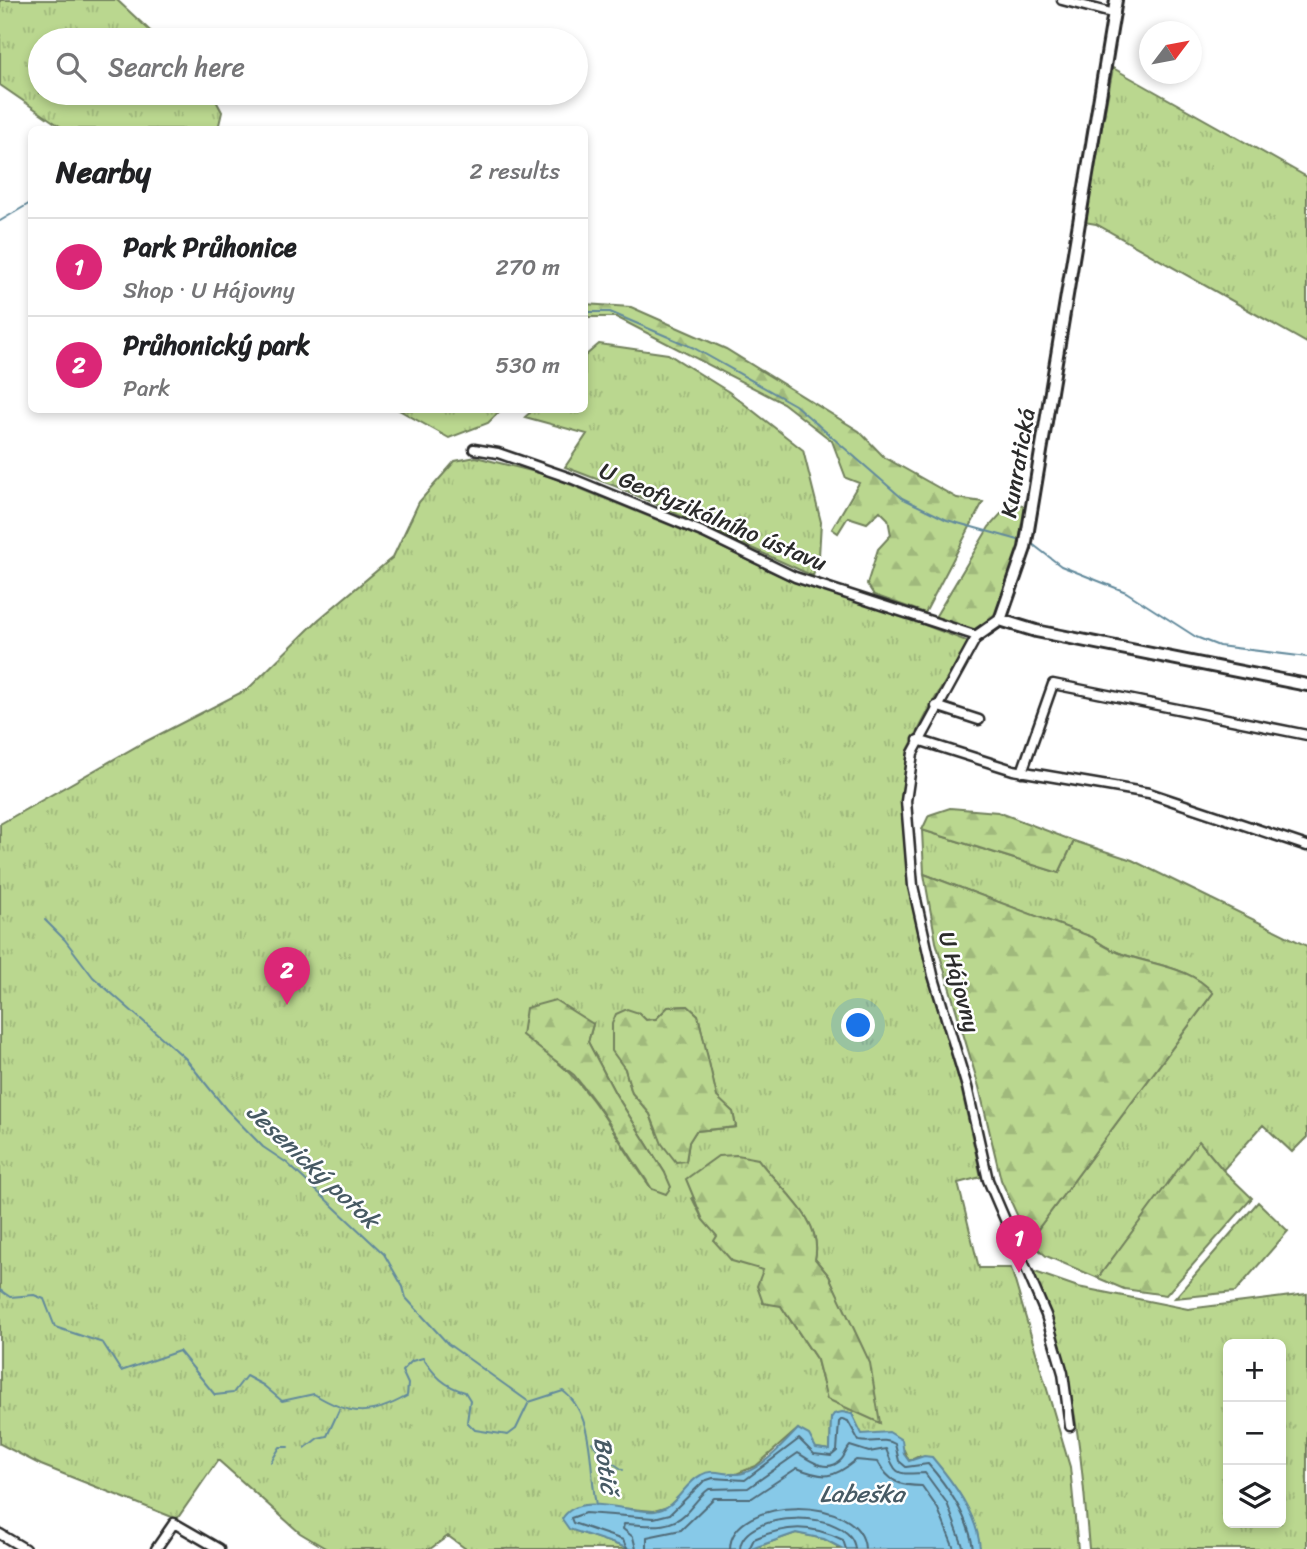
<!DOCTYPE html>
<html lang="en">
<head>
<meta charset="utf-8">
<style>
  body { margin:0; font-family:Sriracha,sans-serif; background:#f2f2f2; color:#202124 }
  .controls { position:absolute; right:21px; bottom:21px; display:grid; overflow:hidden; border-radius:10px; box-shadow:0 4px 10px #0003 }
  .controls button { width:63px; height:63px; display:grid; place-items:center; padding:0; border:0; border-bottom:2px solid #e0e0e0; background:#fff; color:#202124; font:35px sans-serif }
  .compass { position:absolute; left:1139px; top:21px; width:63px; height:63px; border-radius:50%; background:#fff; box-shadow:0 4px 10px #0003; rotate:58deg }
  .you { position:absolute; left:859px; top:1026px; width:24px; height:24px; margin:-18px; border:5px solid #fff; border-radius:50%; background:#1a73e8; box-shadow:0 0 0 10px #1a73e833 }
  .badge { display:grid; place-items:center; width:46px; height:46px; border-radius:50%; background:#db2777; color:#fff; font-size:23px; font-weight:700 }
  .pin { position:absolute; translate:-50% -58px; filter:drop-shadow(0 2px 4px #0008) }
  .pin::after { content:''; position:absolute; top:37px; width:24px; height:21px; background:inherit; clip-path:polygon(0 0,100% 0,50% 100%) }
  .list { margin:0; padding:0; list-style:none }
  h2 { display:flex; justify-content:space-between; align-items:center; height:91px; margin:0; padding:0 28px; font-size:30px }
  h2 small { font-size:23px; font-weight:400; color:#757577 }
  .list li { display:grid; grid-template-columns:46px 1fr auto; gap:21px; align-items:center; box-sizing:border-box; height:98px; padding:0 28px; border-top:2px solid #e0e0e0 }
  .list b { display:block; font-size:26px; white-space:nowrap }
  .list p { margin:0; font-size:23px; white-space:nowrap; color:#757577 }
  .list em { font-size:23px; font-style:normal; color:#757577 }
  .icon { flex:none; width:38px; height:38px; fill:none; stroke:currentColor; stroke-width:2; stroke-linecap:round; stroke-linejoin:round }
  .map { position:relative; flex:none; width:1307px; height:1549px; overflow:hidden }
  .search { position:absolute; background:#fff; box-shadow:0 4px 10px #0003; left:28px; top:28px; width:560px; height:77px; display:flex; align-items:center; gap:18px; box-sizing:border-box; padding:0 24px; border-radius:38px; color:#757577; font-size:26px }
  .panel { position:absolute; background:#fff; box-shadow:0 4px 10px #0003; left:28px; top:126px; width:560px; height:287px; border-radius:10px }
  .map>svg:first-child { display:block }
</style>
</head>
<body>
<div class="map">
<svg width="1307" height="1549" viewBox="0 0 1307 1549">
  <defs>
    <pattern id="grass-tufts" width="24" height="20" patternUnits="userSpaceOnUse" patternTransform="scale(1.75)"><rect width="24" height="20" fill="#bad78f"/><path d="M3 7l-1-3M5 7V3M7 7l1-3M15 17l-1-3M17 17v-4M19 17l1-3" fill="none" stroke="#a0b97c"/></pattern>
    <pattern id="forest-firs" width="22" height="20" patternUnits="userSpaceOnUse" patternTransform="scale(1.75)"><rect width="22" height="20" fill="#bad78f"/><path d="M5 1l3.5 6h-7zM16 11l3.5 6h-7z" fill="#a0b97c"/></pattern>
  </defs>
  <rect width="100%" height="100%" fill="#fff"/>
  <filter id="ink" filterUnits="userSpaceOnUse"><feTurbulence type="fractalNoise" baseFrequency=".0143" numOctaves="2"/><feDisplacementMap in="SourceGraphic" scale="14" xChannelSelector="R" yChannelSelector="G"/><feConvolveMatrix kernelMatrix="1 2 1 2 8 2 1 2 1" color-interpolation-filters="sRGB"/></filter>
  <g filter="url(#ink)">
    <path fill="url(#grass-tufts)" stroke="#72815d" stroke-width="2" fill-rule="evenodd" d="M0,0H117L160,40H40V93H212L222,112L218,129H64L0,85Z
      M1113,68L1307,177V343L1096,224L1084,222Z
      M599,344L668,354L729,392L803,450L821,522L819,556L813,576L620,488L565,467L587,434L525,417L533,410H584L585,356Z
      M399,410H501L488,423L449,438Z
      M476,457L547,475L704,539L794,582L873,605L969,642L933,702L908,750L901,800L908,885L929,980L961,1087L981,1177L958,1183L979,1268H1011L1070,1467L1078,1549H980L972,1518L960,1495L939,1466L919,1456L909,1461L904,1450L875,1434H861L852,1414L831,1418L830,1450L816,1448L798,1429L756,1466L678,1497L668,1507L654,1511L584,1505L570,1529L630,1549H466L448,1536L430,1549H327L300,1533L218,1460L177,1519L41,1465L0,1444V824L139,745L248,689L318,620L393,557L419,502L455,461ZM688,1006L698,1015L717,1098L733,1112L736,1127L696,1131L689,1142L686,1161L655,1128L650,1114L632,1093L625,1069L639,1013L646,1020L656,1019L668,1007ZM593,1024L588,1042L615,1093L665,1173L652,1189C619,1145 598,1095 555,1060ZM758,1159C780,1189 824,1220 815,1259L829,1276L842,1306L827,1399L817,1360L781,1306L763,1270L718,1236L703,1220L692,1198Z
      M922,830L1059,873L1074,841L1132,860L1307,946V1137L1292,1152L1263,1125L1223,1170L1199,1142L1098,1278L1046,1256L1029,1241L1213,993C1184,958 1125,967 1092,937L924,874Z
      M1258,1202L1288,1231L1235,1292L1175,1298Z
      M1032,1271L1078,1287L1188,1309L1307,1294V1549H1089C1081,1451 1074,1361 1032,1271ZM1228,1344H1281V1523H1228Z
      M796,1533L824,1539L843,1549H751Z"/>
    <path fill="url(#forest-firs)" stroke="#72815d" stroke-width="2" d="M584,304L631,307L726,349L859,431L884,457L957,498L983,502L925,613L874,595L867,584L878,549L891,535L888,519L880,511L867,523L848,517L838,533L832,529L859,483L846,478L832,441L783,403L616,317H585Z
      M1009,505L1026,506L1018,558L996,613L973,633L934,619L989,527Z
      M950,808L998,812L1074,841L1059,873L922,830L929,815Z
      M924,874L1092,937C1125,967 1184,958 1213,993L1029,1241L1001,1180L979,1087L936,942Z
      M555,1000L593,1024L588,1042L615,1093L665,1173L671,1187L666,1194L652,1189L596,1103L574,1075L522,1035L526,1008Z
      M688,1006L698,1015L717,1097L733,1112L736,1127L696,1131L689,1142L686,1161L676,1162L662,1144L650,1114L632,1093L625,1069L612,1051V1024L616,1014L627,1009L639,1013L646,1020L656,1019L668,1007Z
      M1199,1141L1223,1170L1252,1198L1166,1295L1124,1289L1098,1278Z
      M737,1155L758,1159C780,1190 824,1219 815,1259L829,1276L870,1363L880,1423L827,1399L817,1360L781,1306L763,1303L757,1286L763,1270L732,1261L714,1241L717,1236L703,1220L686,1179L718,1156Z"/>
    <path fill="#87c9e8" stroke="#628a9c" stroke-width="2" d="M842,1412L852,1414L862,1434L889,1432L902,1440L904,1454L909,1461L924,1456L932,1457C953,1482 978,1515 980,1549H843L824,1539L796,1533L751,1549H630L569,1529L562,1519C579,1490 628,1514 655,1511C677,1508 682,1485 701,1475C713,1468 724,1475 738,1474C759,1472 784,1444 798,1429L809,1435L816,1448L830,1450L831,1418L834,1414Z"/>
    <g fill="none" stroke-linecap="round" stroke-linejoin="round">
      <path stroke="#506a77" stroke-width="2" d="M627,1549L623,1540L573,1523L571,1518L585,1513L654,1518L670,1514L704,1481L713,1478L745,1480L799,1439L814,1454L831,1456L837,1451L839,1422L842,1419L848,1421L859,1441C872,1444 883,1437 895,1444L899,1461L906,1467L928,1464C949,1488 969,1518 973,1549
        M636,1549L633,1537L623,1529L624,1524C644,1524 668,1531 685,1514C693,1506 699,1496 709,1489L748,1488L798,1453C809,1460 827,1474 841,1460C845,1456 846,1450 850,1446L869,1452L886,1449C897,1477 896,1474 925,1473L947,1503L964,1549
        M647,1549V1537L681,1530L714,1498H752L797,1468C824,1479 833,1479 856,1460L878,1462C889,1482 900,1486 922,1486L938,1509L954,1549
        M730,1549C731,1495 863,1494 865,1549
        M740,1549C742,1509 852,1508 855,1549
        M749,1549L754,1539C786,1525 811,1524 843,1540L846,1549"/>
      <path stroke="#628a9c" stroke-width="2" d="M0,221L32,202
        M584,312H610L694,348L795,405L902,498L947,520L1022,541
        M1031,543L1061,566L1126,592L1196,637L1219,646L1307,657
        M45,920L65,940L93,977L185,1058L226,1109L263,1147L287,1163L384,1254L403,1287L406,1298L448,1344L529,1402
        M0,1290L10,1297L34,1295L44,1299L55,1327L103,1343L121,1371L179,1351L215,1395L233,1393L246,1376L263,1385L282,1401L314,1394C350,1416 370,1417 407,1396L408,1384L402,1371L412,1361L423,1358C435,1376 444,1386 465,1392L470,1400L467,1422L475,1430L508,1435L516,1429L529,1402L563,1391C595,1415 589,1470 596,1505
        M592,1442L602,1456L623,1470
        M305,1448L318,1438L327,1436L339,1410
        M271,1462L280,1447H288"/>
      <defs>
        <path id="street" d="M1062,0L1115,14
          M474,449L498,453L573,479L702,532L795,577L977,636L913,753L906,801L913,886L933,975L967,1087L988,1180L1046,1315L1063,1373L1070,1426
          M936,706L979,720
          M918,740L1013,770L1149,793L1307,846
          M1022,772L1053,684L1307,735
          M0,1534L25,1549
          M156,1549L174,1523L219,1549"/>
        <path id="secondary" d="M1000,620L1025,548L1116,0
          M1000,620L1036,631L1307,685
          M977,636L1000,620"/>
      </defs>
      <use href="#street" stroke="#2b2b2b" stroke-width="13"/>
      <use href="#secondary" stroke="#2b2b2b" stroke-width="16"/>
      <use href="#street" stroke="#fff" stroke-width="8"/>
      <use href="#secondary" stroke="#fff" stroke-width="10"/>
    </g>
  </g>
  <g text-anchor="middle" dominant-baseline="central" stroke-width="5" stroke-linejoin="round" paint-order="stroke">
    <g font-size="23" fill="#2b2b2b" stroke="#fff">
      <text transform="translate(1018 463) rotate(-80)">Kunratická</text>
      <text transform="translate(713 517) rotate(23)">U Geofyzikálního ústavu</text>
      <text transform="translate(959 982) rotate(75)">U Hájovny</text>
    </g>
    <g font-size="24" font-style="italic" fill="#475a64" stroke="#fff">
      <text transform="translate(313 1166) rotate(43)">Jesenický potok</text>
      <text transform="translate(606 1465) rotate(82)">Botič</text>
      <text x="862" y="1494">Labeška</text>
    </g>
  </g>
</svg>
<div class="controls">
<button>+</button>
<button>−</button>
<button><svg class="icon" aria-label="layers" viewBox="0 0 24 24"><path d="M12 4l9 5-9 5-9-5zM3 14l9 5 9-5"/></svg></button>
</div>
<svg class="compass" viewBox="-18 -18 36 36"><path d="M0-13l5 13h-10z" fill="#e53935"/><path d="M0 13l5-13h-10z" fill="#757577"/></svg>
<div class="you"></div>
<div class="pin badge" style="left:1019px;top:1273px">1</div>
<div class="pin badge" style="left:287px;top:1005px">2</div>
<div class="search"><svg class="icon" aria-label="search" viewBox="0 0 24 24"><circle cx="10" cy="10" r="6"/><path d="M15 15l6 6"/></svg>Search here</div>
<section class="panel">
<h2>Nearby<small>2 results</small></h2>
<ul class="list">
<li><span class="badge">1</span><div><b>Park Průhonice</b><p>Shop · U Hájovny</p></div><em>270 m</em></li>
<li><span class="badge">2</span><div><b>Průhonický park</b><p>Park</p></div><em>530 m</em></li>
</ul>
</section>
</div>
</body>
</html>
